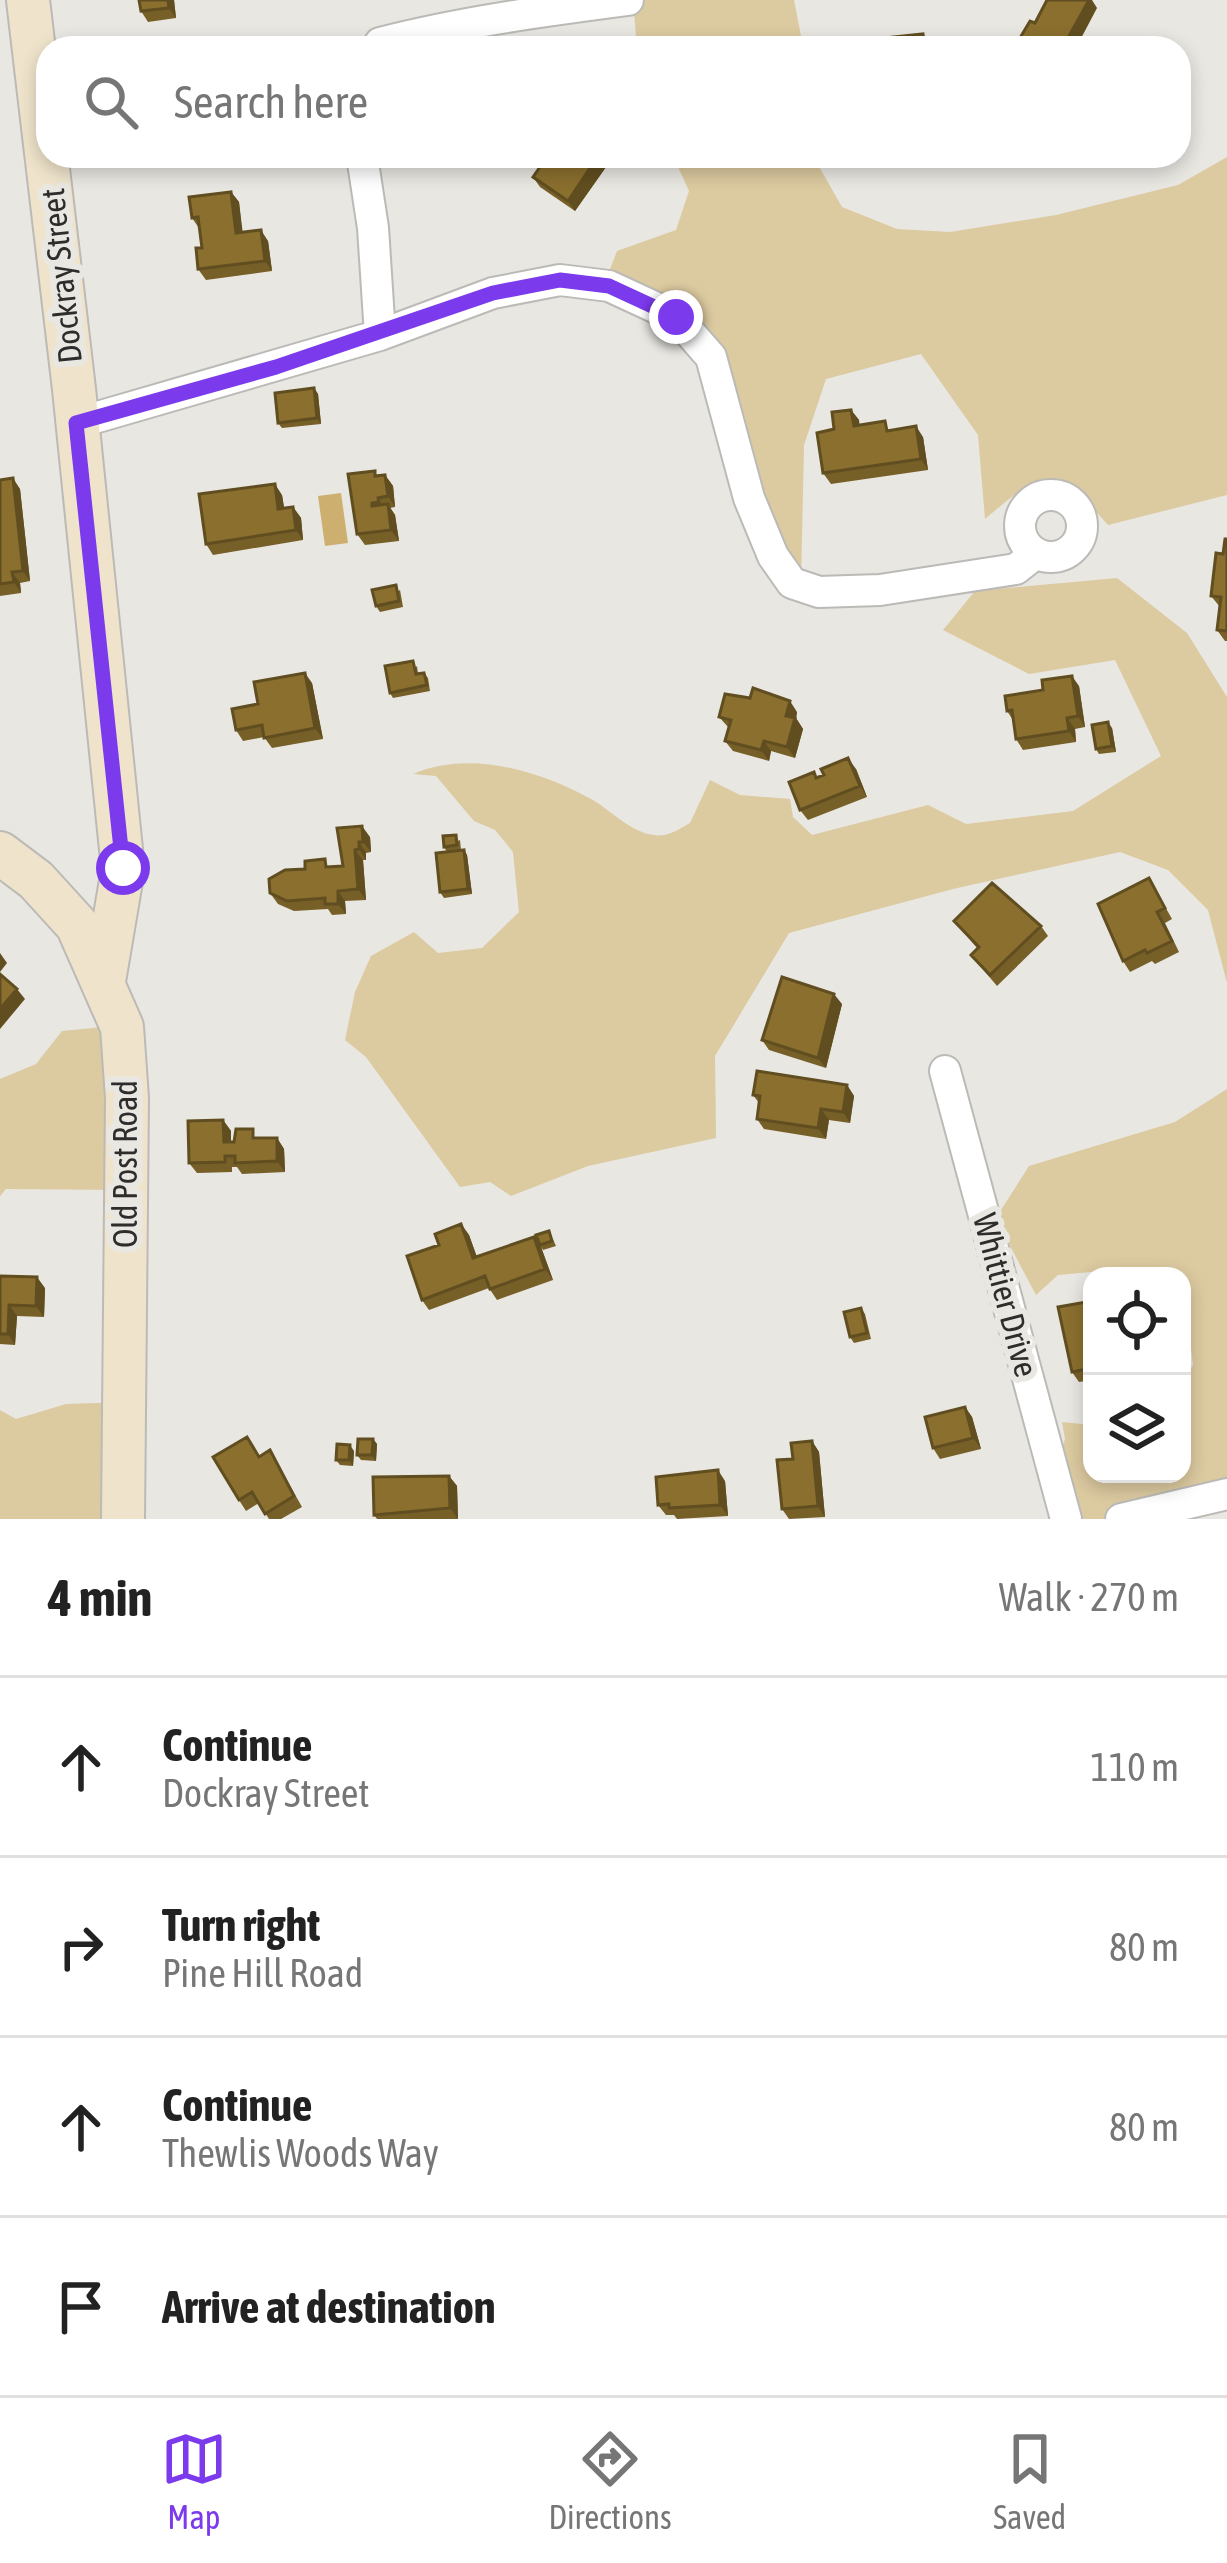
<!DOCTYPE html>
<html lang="en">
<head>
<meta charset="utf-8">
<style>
  body { margin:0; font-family:"Asap Condensed",sans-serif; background:#f2f2f2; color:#222 }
  .controls { position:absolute; right:36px; bottom:36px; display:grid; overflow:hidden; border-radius:24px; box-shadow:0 6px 18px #0003 }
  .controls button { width:108px; height:108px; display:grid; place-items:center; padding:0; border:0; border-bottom:3px solid #e0e0e0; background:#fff; color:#222; font:60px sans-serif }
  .stop { position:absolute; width:36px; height:36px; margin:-27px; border:9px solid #7c3aed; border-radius:50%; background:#fff }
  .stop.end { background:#7c3aed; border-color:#fff; box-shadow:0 3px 12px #0008 }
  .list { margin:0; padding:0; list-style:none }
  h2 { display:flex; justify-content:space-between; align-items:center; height:156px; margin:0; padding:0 48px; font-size:51px }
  h2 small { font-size:39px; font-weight:400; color:#767676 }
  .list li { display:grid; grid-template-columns:78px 1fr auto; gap:36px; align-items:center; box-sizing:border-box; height:180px; padding:0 48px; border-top:3px solid #e0e0e0 }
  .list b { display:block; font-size:45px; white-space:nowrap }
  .list p { margin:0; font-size:39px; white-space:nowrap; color:#767676 }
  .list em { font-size:39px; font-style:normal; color:#767676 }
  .icon { flex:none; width:66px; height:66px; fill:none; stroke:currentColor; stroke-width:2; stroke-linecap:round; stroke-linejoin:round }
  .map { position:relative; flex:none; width:1227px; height:1519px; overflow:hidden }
  .search { position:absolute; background:#fff; box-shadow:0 6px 18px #0003; left:36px; right:36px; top:36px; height:132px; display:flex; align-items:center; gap:30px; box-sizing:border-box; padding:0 42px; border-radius:36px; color:#767676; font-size:45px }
  .sheet { height:876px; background:#fff }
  nav { display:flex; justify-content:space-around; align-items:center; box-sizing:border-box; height:168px; border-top:3px solid #e0e0e0; background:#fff; font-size:33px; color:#767676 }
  nav a { display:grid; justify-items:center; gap:6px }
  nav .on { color:#7c3aed }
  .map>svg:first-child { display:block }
</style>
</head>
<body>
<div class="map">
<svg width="1227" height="1519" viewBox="0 0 1227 1519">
  <rect width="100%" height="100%" fill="#e9e7e2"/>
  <path fill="#dccaa0" d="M633,0H794L801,36L794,48H637Z
    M673,156H813L842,207L897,229L950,232L1056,215L1178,185L1227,157V495L1108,525C1054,464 1045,468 985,519L978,435L921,354L826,379L804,445L801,584L778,556L715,356L606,280L617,251L676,230L689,191Z
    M1117,578L1187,633L1227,697V983L1208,910L1168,870L1120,852L953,889L789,933L715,1056L716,1138L588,1166L511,1196L490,1182L460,1187L366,1057L345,1040L355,992L371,956L414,932L438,953L482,948L519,912L513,852L495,830L474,821L436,776L413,774C470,750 538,770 591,799C613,811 636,839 664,835C672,834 683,827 690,823L710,780L740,795L790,799L793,817L812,835L928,805L966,824L1073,811L1161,756L1115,660L1029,674L943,630L975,591Z
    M124,1025L126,1190L6,1189L0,1196V1079L36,1064L62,1031Z
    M1227,1089V1492L1112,1519H1069L1058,1460L1065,1439L1062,1422L1092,1425V1474H1182V1382L1193,1365L1182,1276L1135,1268L1058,1275L1036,1295L1009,1244L985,1235L1029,1166L1175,1122Z
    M127,1402V1519H0V1410L16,1419L66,1404Z"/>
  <path fill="#cdb06f" d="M341,493L348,543L325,546L318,496Z"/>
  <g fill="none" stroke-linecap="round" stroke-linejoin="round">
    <defs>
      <path id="street" d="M377,48L380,43C461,22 544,11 628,0
        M362,156L373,228L380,335
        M77,423L380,335L493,293L560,280L609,286L676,317L711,357L749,498L773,556L792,583L819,592L880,590L1016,569L1035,554
        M1020 526a31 31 0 1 1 62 0a31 31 0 1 1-62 0Z
        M945,1071L1066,1519
        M1121,1519L1227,1494"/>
      <path id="secondary" d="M28,0L74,389L123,869L104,981
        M0,853L36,880L77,925L122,1027L127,1098L123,1519"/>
    </defs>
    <use href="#street" stroke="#bcbab6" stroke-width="34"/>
    <use href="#secondary" stroke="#bcbab6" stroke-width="46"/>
    <use href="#street" stroke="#fff" stroke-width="30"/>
    <use href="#secondary" stroke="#efe4cb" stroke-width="42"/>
  </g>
  <path fill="#775f28" d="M139,0H174L176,18L148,22L141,11Z
    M304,156L303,166L290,165L286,159Z
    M538,156H615L617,165L606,167L575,211L540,187L533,177L543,163Z
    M231,192L239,202L242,232L268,241L272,271L206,280L198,269L202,248L199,228L192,218Z
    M314,388L318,394L321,424L282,428L278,423Z
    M851,410L859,420V425L923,437L928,470L831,484L823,473L834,429Z
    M385,475L393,486L395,507L390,508L395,515L399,541L365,545L357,534L378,476Z
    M0,480L20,489L30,581L20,583L21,593L0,596Z
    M282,495L284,508L293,507L301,518L303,540L213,555L206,544Z
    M1227,539V641H1225L1217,630L1220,607L1211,596Z
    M400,590L403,607L380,612L376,606Z
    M417,666L418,674L424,673L428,678L430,691L393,698L390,693Z
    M312,683L323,739L272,748L264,737L243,741L236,730L258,704Z
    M1079,686L1085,727L1075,729L1076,742L1023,750L1016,739L1013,720L1007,711Z
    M797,712L796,718L803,729L795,758L771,751L769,761L733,751L725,741L729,728L719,717Z
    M1112,728L1116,752L1099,754L1096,749Z
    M856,769L867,797L808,820L800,810L814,772L818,778Z
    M337,828L370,837L371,852L366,853V860H363L366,900L345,901L346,914L332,915L328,909L294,911L278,904L270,893L305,869L343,866Z
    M460,840L461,850H464L467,855L472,894L444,898L440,892L447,852L444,847Z
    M1149,878L1172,919L1165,923L1179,952L1155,964L1152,961L1130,972L1123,961Z
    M954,921L1041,926L1048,936L997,986L971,955L977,948Z
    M842,1004L826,1068L769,1050L762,1040Z
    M847,1085L854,1096L850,1123L829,1120L826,1139L764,1129L757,1119L759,1103L753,1095Z
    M223,1120L231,1131V1142L277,1138L284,1149L285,1172L242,1174L237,1167H232V1172L197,1173L189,1163Z
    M461,1224L469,1235L477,1257L534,1237L540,1245L549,1231L556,1246L543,1250L541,1247L553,1280L497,1300L489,1288L429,1310L422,1300L439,1245Z
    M0,1276L45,1288L44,1317L17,1316L15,1345L0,1344Z
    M1092,1301V1380L1079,1382L1072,1372Z
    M861,1308L865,1314L871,1339L854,1343L850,1337Z
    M965,1407L972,1417L981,1449L940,1459L933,1448Z
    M373,1439L377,1444L376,1461L361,1460L357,1455Z
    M812,1441L819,1452L825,1517L789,1519L782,1509Z
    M270,1450L302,1507L281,1519H269L259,1503L246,1511L239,1500L260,1456Z
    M354,1451L353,1466L340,1465L336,1460Z
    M449,1476L457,1486L458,1519H377L374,1515Z
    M725,1481L728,1516L677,1519L674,1515H666L658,1505Z"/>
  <path fill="#614e20" d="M168,0H174L176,18L169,8Z
    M1089,0H1092L1097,8L1077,46L1069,36Z
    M598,156L606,167L575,211L568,201Z
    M231,192L239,202L244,243L236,233Z
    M261,230L268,241L272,271L265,261Z
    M314,388L318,394L321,424L317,418Z
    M851,410L859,420L861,437L854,426Z
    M916,426L923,437L928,470L921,459Z
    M385,475L393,486L395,507L388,496Z
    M13,478L20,489L30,581L23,571Z
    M275,484L282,495L286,519L278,509Z
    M388,504L395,515L399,541L391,530Z
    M293,507L301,518L303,540L296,530Z
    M12,572L20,583L21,593L14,582Z
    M305,673L312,683L323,739L315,728Z
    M1072,676L1079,686L1085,727L1078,716Z
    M790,701L797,712L796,718L803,729L795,758L787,747L786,716Z
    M1067,718L1075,729L1076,742L1069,731Z
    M1108,722L1112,728L1116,752L1112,746Z
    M764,741L771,751L769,761L761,750Z
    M848,758L856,769L867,797L860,786Z
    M362,826L370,837L371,852L363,842Z
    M359,842L366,853V860L359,849Z
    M355,850L363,860L366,900L358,889Z
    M464,850L467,855L472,894L468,889Z
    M338,891L345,901L346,914L338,904Z
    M0,953L7,963L0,972Z
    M17,989L25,999L0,1029V1009Z
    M834,994L842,1004L826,1068L818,1058Z
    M847,1085L854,1096L850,1123L843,1112Z
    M821,1109L829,1120L826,1139L818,1128Z
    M223,1120L231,1131V1153L224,1142Z
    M277,1138L284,1149L285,1172L277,1161Z
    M461,1224L469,1235L481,1269L473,1258Z
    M534,1237L541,1247L553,1280L545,1269Z
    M37,1277L45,1288L44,1317L36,1306Z
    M9,1305L17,1316L15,1345L8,1334Z
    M965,1407L972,1417L981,1449L973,1438Z
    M373,1439L377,1444L376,1461L372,1455Z
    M812,1441L819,1452L825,1517L818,1506Z
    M350,1445L354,1451L353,1466L349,1460Z
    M718,1470L725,1481L728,1516L720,1505Z
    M449,1476L457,1486L458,1519L450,1508Z"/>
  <path fill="#8a6f2e" stroke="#614e20" stroke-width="3" d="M139,0H168L169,8L141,11Z
    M1047,0H1089L1069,36L1087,48H1014L1030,21L1035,23Z
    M923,34L925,48H808V46L847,42L848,47H855V41Z
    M287,156H300L299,161L286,159Z
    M538,156H601H598L568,201L533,177L544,161Z
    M231,192L236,233L261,230L265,261L198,269L196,248H202L198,217L192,218L189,197Z
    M314,388L317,418L278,423L275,393Z
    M851,410L854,426L885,421L887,431L916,426L921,459L823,473L817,433L834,429L832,412Z
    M375,471V476L385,475L388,496L378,498L379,502L372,503V506L388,504L391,530L357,534L348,474Z
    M13,478L23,571L12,572L14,582L0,584V480Z
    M275,484L278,509L293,507L296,530L206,544L199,494Z
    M1225,539H1227V631L1217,630L1221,597L1211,596L1216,553L1223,554Z
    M396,585L399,601L376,606L372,590Z
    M413,661L416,674L424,673L427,685L390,693L385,666Z
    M305,673L315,728L264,738L262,725L236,730L232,709L258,704L254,682Z
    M1072,676L1078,716L1067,718L1069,731L1016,739L1012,710L1007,711L1005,696L1043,690L1042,680Z
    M753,688L790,701L786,716L795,718L787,747L764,741L761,750L725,741L731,720L719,717L725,694L750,698Z
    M1108,722L1112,746L1096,749L1092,725Z
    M848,758L860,786L800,810L789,782L814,772L816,778L824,775L821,769Z
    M362,826L363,842H359V849L355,850L358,889L338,891V904H325V898L287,901L270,893L269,879L285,870L305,869V861L325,859L326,867L343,866L337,828Z
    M456,835L457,845L444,847L443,836Z
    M464,850L468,889L440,892L436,853Z
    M1149,878L1165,908L1157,912L1172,941L1147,953L1145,950L1123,961L1098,904Z
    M992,883L1041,926L990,975L971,955L979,947L954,921Z
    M0,974L17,989L0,1009Z
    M782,977L834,994L818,1058L762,1040Z
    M757,1071L847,1085L843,1112L821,1109L818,1128L757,1119L760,1096L753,1095Z
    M223,1120L224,1142H234L236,1129H253V1138H277V1161L235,1163V1156H225V1162L189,1163L188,1121Z
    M461,1224L473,1258L534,1237L545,1269L490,1289L485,1276L422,1300L407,1256L439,1245L435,1234Z
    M549,1231L552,1241L540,1245L536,1235Z
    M0,1276L37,1277L36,1306L9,1305L8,1334H0Z
    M1092,1301V1368L1072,1372L1058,1307Z
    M861,1308L867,1333L850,1337L844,1312Z
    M965,1407L973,1438L933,1448L925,1417Z
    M247,1437L259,1457L270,1450L294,1496L265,1514L252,1492L239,1500L213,1457Z
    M358,1439H373L372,1455H357Z
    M812,1441L818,1506L782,1509L777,1460L793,1459L791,1443Z
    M337,1444L350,1445L349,1460H336Z
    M718,1470L720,1505L669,1508V1504L658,1505L656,1477Z
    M449,1476L450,1508L374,1515L373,1477Z"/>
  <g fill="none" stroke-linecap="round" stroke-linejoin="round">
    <path stroke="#7c3aed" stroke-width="15" d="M123,868L76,423L276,367L493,293L560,280L609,286L676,317"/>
  </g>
  <g text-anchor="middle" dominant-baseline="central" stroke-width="12" stroke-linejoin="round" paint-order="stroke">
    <g font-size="33" fill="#2e2d2c" stroke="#e9e7e2">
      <text transform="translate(61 276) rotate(-96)">Dockray Street</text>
      <text transform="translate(125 1164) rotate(-90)">Old Post Road</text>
      <text transform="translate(1006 1295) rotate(75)">Whittier Drive</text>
    </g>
  </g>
</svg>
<div class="controls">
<button><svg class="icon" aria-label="locate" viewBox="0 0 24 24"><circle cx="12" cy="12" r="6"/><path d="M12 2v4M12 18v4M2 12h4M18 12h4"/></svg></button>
<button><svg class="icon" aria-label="layers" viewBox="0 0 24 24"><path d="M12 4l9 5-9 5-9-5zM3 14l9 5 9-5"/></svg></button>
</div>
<div class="stop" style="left:123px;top:868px"></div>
<div class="stop end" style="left:676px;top:317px"></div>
<div class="search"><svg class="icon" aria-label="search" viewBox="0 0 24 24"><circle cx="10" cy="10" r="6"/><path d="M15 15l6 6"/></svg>Search here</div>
</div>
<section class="sheet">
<h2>4 min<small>Walk · 270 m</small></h2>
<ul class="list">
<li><svg class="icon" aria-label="ahead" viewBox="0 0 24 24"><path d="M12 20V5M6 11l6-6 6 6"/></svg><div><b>Continue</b><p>Dockray Street</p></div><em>110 m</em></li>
<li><svg class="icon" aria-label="right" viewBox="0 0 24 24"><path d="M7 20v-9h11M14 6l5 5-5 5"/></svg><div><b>Turn right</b><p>Pine Hill Road</p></div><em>80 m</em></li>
<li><svg class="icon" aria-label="ahead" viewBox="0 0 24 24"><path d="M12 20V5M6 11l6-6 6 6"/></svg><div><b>Continue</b><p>Thewlis Woods Way</p></div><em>80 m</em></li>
<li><svg class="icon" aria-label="arrive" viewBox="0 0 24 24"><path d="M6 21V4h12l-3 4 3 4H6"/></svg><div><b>Arrive at destination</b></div></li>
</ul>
</section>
<nav>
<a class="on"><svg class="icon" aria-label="map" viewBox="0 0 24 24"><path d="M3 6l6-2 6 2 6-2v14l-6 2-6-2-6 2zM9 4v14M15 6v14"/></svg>Map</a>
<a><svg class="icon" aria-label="directions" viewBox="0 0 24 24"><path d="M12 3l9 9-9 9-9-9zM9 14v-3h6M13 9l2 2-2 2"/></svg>Directions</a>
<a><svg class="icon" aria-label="saved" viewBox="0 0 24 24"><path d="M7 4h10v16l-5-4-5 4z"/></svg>Saved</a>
</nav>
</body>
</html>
